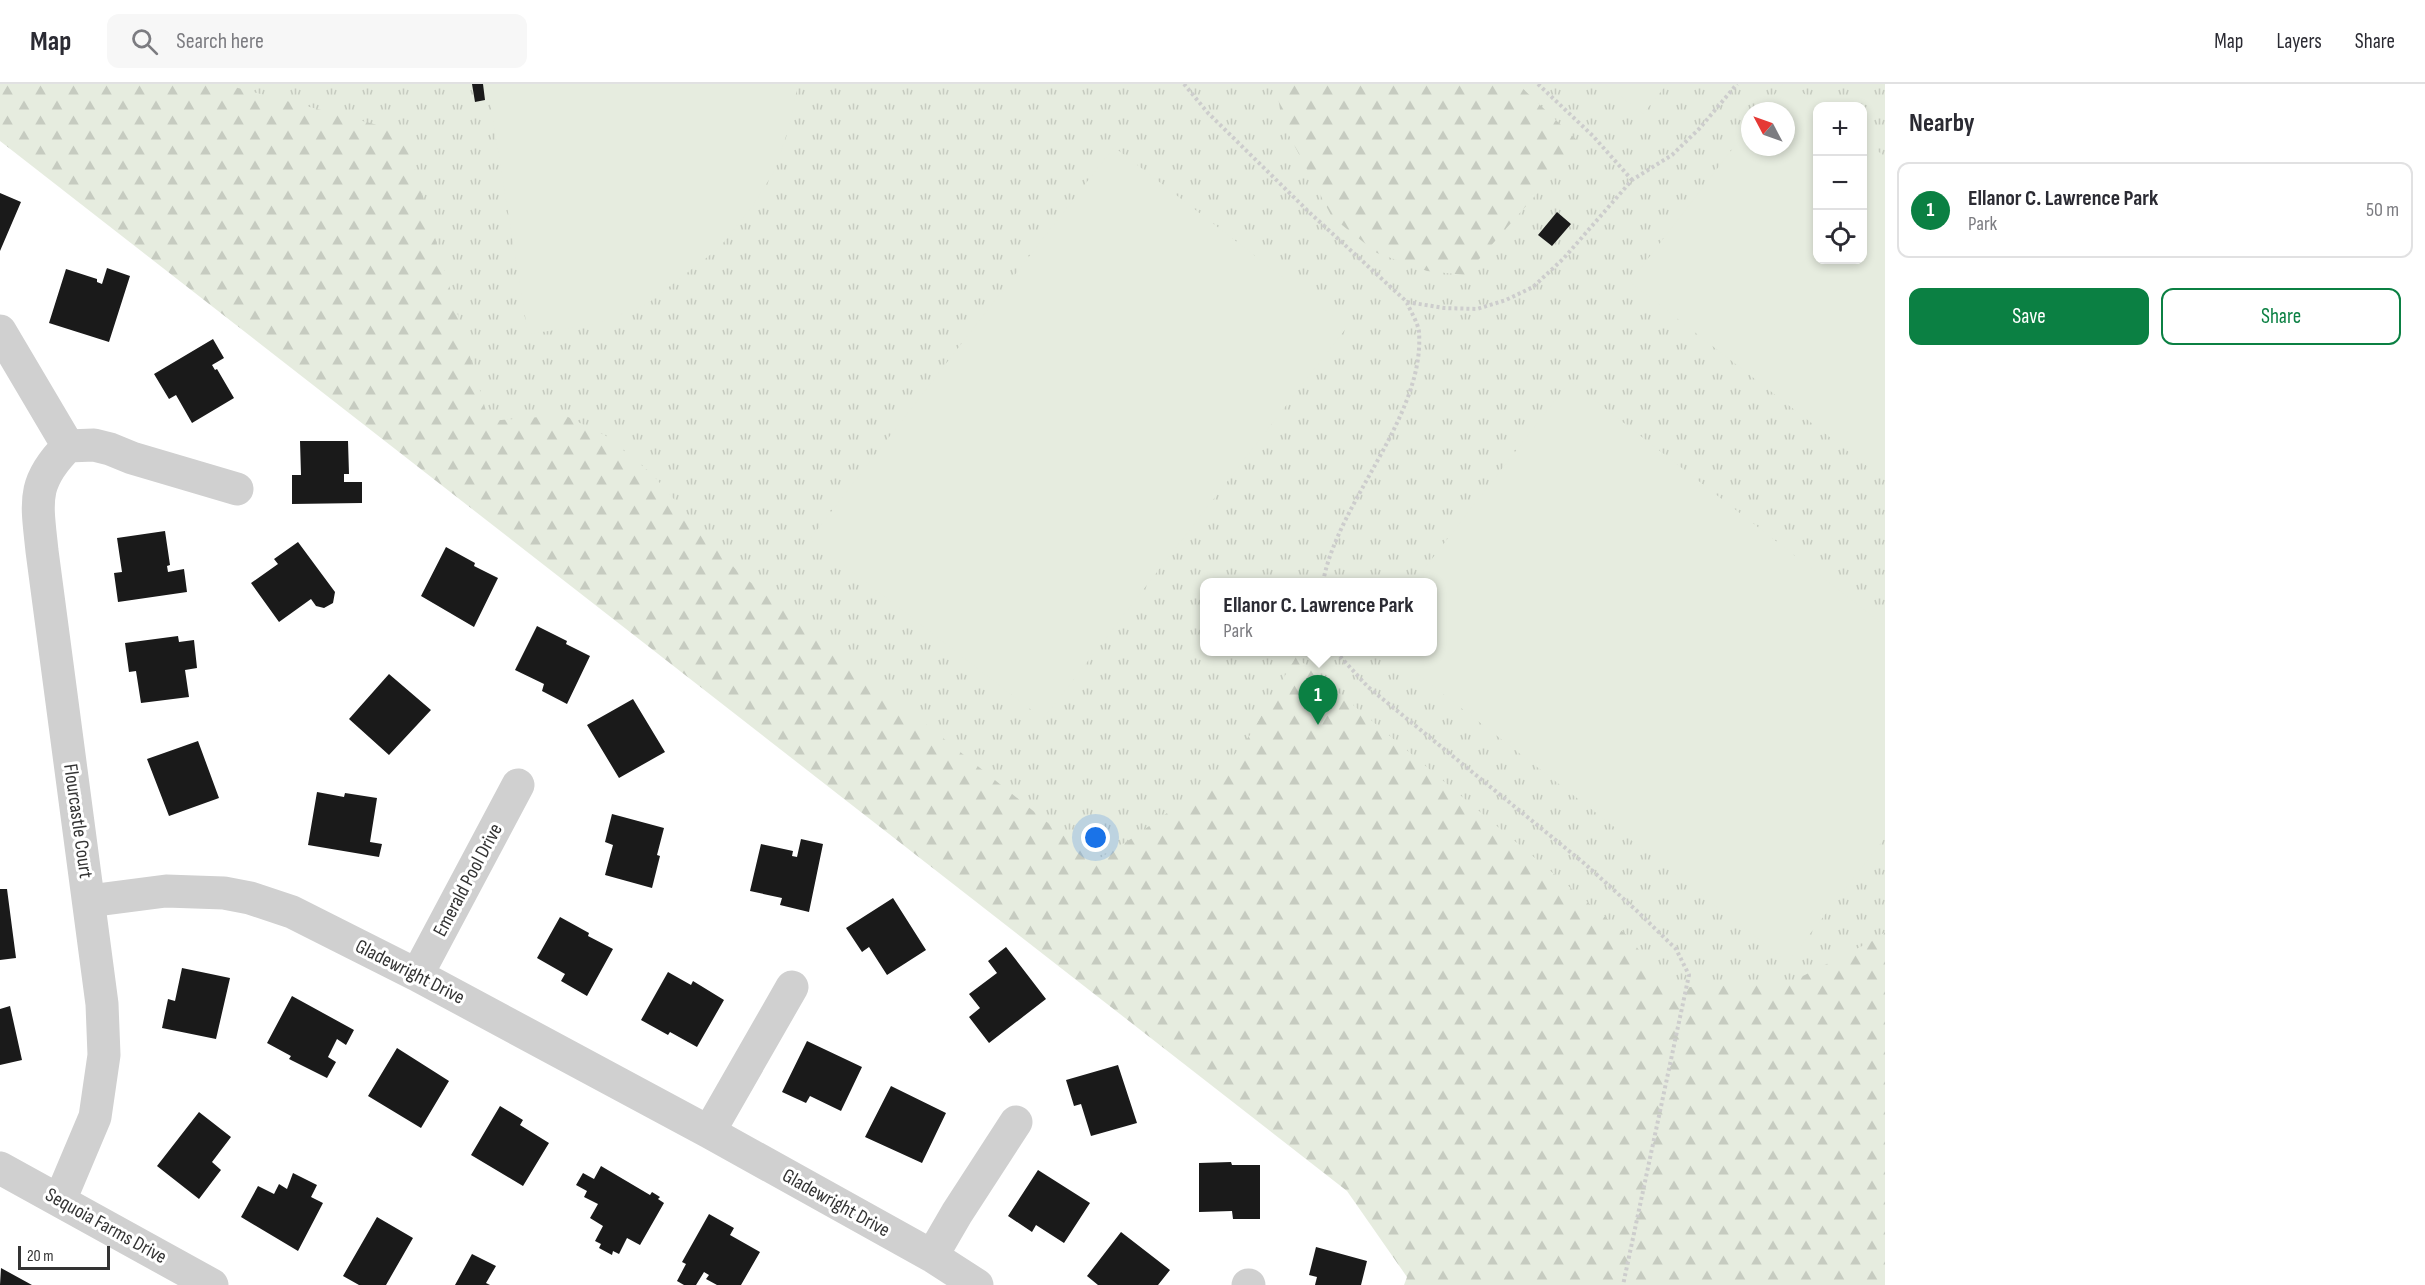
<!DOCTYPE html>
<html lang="en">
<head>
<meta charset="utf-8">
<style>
  body { margin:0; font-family:"Sofia Sans Condensed",sans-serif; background:#f7f7f7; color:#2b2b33 }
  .controls { position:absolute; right:18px; top:18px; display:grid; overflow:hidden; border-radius:12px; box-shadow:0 3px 9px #0003 }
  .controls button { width:54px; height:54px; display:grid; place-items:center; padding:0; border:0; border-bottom:2px solid #e1e1e2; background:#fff; color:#2b2b33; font:30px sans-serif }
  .compass { position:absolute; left:1741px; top:18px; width:54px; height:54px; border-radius:50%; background:#fff; box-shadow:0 3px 9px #0003; rotate:311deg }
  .scale { position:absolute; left:18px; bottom:15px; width:92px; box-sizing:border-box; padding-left:6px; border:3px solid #333; border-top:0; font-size:16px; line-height:21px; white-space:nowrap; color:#333; -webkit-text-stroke:4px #fff; paint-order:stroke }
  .you { position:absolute; left:1096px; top:754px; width:21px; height:21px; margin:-15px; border:4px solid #fff; border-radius:50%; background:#1a73e8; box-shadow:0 0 0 9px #1a73e833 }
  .badge { display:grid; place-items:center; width:39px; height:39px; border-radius:50%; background:#0b8043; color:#fff; font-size:20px; font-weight:700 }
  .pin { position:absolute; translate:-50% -50px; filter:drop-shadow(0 2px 3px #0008) }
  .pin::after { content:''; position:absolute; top:32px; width:21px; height:18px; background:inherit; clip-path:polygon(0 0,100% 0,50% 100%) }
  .popup { position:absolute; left:1200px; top:494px; width:237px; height:78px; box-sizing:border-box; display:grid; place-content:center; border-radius:12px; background:#fff; filter:drop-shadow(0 2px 4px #0005); font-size:20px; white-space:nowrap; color:#7c7c81 }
  .popup b { font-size:22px; color:#2b2b33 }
  .popup::after { content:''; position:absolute; left:50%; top:100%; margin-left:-12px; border:12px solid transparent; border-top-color:#fff }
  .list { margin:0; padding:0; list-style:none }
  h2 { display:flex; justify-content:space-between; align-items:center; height:78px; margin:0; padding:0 24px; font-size:26px }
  h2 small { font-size:20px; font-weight:400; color:#7c7c81 }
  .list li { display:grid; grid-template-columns:39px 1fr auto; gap:18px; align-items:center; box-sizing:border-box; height:96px; margin:0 12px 12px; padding:0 12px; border:2px solid #e1e1e2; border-radius:12px }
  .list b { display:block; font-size:22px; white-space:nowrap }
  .list p { margin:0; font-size:20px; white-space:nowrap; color:#7c7c81 }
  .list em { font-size:20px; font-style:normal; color:#7c7c81 }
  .actions { display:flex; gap:12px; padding:18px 24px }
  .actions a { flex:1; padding:14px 0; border:2px solid #0b8043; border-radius:12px; text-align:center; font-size:21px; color:#0b8043 }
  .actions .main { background:#0b8043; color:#fff }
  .icon { flex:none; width:33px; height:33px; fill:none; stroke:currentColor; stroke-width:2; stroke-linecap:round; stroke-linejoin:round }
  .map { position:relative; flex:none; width:1885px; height:1201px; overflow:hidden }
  header { display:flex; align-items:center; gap:36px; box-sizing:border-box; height:84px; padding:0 30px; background:#fff; border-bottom:2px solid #e1e1e2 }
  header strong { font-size:28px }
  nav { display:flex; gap:33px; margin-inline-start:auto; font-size:21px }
  .search { width:420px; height:54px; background:#f7f7f7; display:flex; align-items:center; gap:15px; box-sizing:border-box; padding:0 21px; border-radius:12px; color:#7c7c81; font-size:22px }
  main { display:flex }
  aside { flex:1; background:#fff }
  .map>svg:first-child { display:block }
</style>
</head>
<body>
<header>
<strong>Map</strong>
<div class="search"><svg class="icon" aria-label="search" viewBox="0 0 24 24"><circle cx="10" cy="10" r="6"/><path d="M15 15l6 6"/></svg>Search here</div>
<nav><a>Map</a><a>Layers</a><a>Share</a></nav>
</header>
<main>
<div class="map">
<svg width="1885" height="1201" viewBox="0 0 1885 1201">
  <defs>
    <pattern id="grass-tufts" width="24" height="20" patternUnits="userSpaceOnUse" patternTransform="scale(1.5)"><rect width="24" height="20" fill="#e6ecdf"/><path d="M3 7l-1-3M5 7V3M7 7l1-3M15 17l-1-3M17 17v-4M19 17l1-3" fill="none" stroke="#c6cbc0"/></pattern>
    <pattern id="forest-firs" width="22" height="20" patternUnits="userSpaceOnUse" patternTransform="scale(1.5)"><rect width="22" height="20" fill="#e6ecdf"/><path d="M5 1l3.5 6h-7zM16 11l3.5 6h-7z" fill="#c6cbc0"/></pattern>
  </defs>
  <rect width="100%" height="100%" fill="#fff"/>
  <path fill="url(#grass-tufts)" fill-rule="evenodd" d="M0,0H1885V1201H1468ZM1818,22H1862V176H1818ZM1750,27H1786V63H1750ZM1204,498H1432V568H1204Z"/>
  <path fill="url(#forest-firs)" d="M0,0H223L404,48L489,337L564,331L606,352L651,389L739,489L1095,777L1134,753L1218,692L1250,651L1296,573L1630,854L1667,904L1789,899L1874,856L1885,848V1201H1404L1407,1193L1347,1107L0,57Z
    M1276,0H1518L1581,60L1465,191L1427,187L1377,169L1332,133L1282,38Z"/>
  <path fill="#e6ecdf" d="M487,0H798L789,43L775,86L752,123L719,164L647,220L596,240L528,250Z
    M1605,0H1667L1643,30Z
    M1783,0H1791L1820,22H1818V176H1862L1863,55L1885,73V396L1630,198L1750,42V63H1786V27H1762Z
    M1114,63L1347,243L1043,635L810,455Z
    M1570,297L1885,542V754L1788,878L1389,568H1432V498H1414Z"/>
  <path fill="#1a1a1a" d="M472,0H483L485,16L475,18Z
    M0,109L21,118L0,167Z
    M1557,128L1571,140L1552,162L1538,151Z
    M107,184L130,192L109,258L49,239L66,185L97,195V198L102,200Z
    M213,255L224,274L212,281L215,286L217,285L234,314L192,339L176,311L169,315L154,290Z
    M300,357H348L349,390H344V398H362V419L292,420V391H301Z
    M165,447L170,481L167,482L168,488L184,485L187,508L118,518L114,489L122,488L117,454Z
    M298,458L335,508L333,519L324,524L316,522L311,515L279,538L251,499L278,480L274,475Z
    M446,463L475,479L474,482L498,494L474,543L421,512Z
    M537,542L567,557L566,560L590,572L567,620L542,607L544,600L515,586Z
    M178,552L179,558L194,556L197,584L185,586L189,613L141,619L136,587L129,588L125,559Z
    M389,590L431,626L389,671L349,635Z
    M633,615L665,668L619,694L587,641Z
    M198,657L219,714L169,732L147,675Z
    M317,708L344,713L345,709L377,714L370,758L382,760L379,773L308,761Z
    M612,730L664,744L657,771L660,772L652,804L605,791L613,761L605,758Z
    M801,755L823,760L809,828L780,821L782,814L750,807L761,760L793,767L792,772L797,773Z
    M0,805H7L16,874L0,876Z
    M893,814L926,866L887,891L869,863L862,868L846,844Z
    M560,833L589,849L588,852L613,865L587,912L561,897L565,890L537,874Z
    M1006,863L1046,915L989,959L969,933L980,924L969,910L997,889L988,877Z
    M182,884L230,894L216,955L162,944L168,915L175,917Z
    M668,888L691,901L693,897L724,916L697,963L670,948L668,951L641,936Z
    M292,912L354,946L346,961L337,955L328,973L336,978L327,994L289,975L291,972L267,959Z
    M10,922L22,976L0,981V925Z
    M807,957L862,983L841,1027L810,1012L806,1019L782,1008Z
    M397,964L449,997L421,1044L368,1012Z
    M1118,981L1137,1039L1091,1052L1081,1020L1074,1022L1066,996Z
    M891,1002L946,1029L922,1079L865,1053Z
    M500,1022L523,1036L520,1041L549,1059L523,1102L471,1071Z
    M199,1028L231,1053L212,1078L221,1086L199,1115L157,1082Z
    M1231,1078L1232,1081H1260V1135H1233L1232,1127L1199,1128V1079Z
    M601,1082L650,1111L652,1108L660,1113L658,1115L664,1119L640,1161L627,1154L619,1170L613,1167L612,1171L599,1164L601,1160L595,1157L603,1142L590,1134L598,1120L584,1113L587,1107L576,1101L583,1089L594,1095Z
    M1038,1086L1090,1119L1064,1159L1036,1141L1032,1148L1008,1132Z
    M293,1089L317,1101L311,1113L323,1119L298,1167L241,1133L258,1102L274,1110L279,1100L287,1105Z
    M709,1130L734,1144L730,1151L760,1168L741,1201H717L706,1195L709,1191L704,1188L696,1201H684L677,1197L686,1180L682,1178Z
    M377,1133L413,1154L386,1201H359L343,1192Z
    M1121,1148L1170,1186L1158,1201H1098L1087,1192Z
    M1316,1163L1367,1177L1361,1201H1315L1317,1193L1309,1191Z
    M472,1170L496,1182L486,1199L490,1201H455Z
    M1,1184L32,1201H0Z"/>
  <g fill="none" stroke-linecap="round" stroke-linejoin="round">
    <path stroke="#cdcdcd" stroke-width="4" stroke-dasharray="3 3" stroke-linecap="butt" d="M1184,0L1208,29L1310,129L1407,218L1444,224L1477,225L1506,216L1533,203L1564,174L1632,96L1672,71L1699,45L1737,0
      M1538,0L1593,52L1632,96
      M1323,498C1338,417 1425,332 1419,248C1418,239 1411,228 1407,219
      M1336,568L1368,603L1585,780L1637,827L1676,865L1689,891L1623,1201"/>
    <path stroke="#d0d0d0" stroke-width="33" d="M0,247L68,362
      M89,817L166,807L224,809L250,814L292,828L417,891L709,1048L932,1172L977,1201
      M417,891L518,701
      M709,1048L792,903
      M0,1084L212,1201
      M60,1116L95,1033L104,971L102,920L42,467C37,418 31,399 68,362L94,361L110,365L132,374L237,405
      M932,1172L957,1129L1016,1038
      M1248,1201H1249"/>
  </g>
  <g text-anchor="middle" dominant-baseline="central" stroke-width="6" stroke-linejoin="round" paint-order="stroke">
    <g font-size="20" fill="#333" stroke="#fff">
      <text transform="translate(78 737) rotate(82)">Flourcastle Court</text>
      <text transform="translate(468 796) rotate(-62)">Emerald Pool Drive</text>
      <text transform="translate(410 888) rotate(27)">Gladewright Drive</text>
      <text transform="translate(836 1119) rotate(29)">Gladewright Drive</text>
      <text transform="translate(106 1142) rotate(29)">Sequoia Farms Drive</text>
    </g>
  </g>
</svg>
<div class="controls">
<button>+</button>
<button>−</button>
<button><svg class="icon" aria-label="locate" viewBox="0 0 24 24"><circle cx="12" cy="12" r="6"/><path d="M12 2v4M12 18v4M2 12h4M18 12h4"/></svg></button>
</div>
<svg class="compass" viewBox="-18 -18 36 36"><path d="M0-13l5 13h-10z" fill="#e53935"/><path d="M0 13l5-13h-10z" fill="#7c7c81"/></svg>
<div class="scale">20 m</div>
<div class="you"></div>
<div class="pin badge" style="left:1318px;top:641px">1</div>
<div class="popup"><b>Ellanor C. Lawrence Park</b>Park</div>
</div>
<aside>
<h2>Nearby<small></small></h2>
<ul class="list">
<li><span class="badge">1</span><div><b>Ellanor C. Lawrence Park</b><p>Park</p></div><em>50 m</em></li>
</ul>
<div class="actions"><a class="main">Save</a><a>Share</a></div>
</aside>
</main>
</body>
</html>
